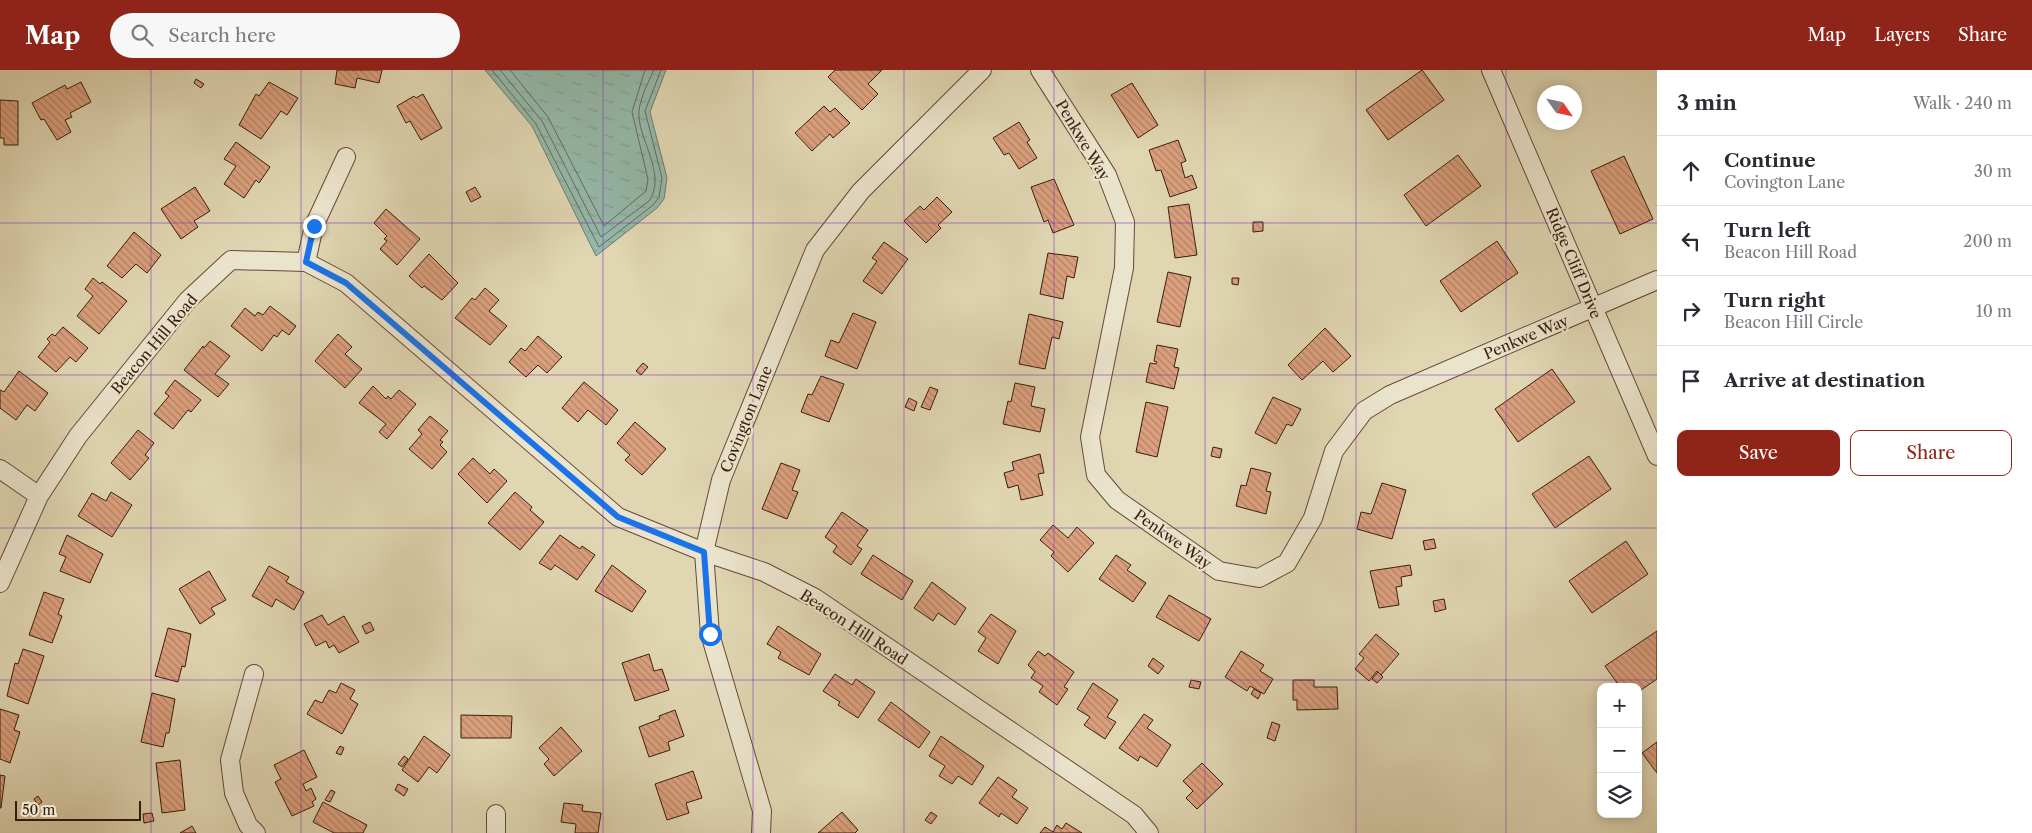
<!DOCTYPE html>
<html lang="en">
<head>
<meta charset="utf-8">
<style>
  body { margin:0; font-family:"Libre Caslon Text",serif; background:#f7f7f7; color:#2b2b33 }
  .controls { position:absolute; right:15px; bottom:15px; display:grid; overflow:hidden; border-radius:10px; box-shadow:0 2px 12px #0003 }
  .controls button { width:45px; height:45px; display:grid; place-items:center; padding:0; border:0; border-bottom:1px solid #e1e1e2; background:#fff; color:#2b2b33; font:25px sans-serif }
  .compass { position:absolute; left:1537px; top:15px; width:45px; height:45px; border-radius:50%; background:#fff; box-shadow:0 2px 12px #0003; rotate:124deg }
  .scale { position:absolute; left:15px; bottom:12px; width:126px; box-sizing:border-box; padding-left:5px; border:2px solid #3a1c0d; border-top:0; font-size:14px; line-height:18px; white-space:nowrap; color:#3a1c0d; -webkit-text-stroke:4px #ebe4cd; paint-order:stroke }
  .stop { position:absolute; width:15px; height:15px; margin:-11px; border:4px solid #1a73e8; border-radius:50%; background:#fff }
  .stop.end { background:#1a73e8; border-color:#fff; box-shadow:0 1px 5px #0008 }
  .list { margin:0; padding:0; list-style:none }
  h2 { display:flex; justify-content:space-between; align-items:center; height:65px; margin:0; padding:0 20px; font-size:21px }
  h2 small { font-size:16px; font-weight:400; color:#7c7c81 }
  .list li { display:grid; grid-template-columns:32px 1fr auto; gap:15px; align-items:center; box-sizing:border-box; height:70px; padding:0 20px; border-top:1px solid #e1e1e2 }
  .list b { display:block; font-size:19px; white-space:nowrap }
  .list p { margin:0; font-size:16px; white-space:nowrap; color:#7c7c81 }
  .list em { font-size:16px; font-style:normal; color:#7c7c81 }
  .actions { display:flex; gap:10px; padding:15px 20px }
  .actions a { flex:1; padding:11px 0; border:1px solid #8f2418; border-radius:10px; text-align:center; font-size:18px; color:#8f2418 }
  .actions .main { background:#8f2418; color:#fff }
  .icon { flex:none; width:28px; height:28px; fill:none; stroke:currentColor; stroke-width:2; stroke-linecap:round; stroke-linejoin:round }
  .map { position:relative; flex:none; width:1657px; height:763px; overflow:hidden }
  header { display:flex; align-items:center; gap:30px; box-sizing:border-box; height:70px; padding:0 25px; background:#8f2418; color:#fff }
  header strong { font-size:24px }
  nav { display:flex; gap:28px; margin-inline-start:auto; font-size:18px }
  .search { width:350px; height:45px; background:#f7f7f7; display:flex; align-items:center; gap:12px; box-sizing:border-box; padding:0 18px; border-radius:28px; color:#7c7c81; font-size:19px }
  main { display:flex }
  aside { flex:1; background:#fff }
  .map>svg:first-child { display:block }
</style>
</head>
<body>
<header>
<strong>Map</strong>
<div class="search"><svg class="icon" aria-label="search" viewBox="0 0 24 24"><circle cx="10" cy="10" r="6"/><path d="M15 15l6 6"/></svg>Search here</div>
<nav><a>Map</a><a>Layers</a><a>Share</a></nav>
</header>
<main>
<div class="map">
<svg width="1657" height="763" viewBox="0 0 1657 763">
  <defs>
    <pattern id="water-ripples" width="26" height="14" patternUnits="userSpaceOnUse" patternTransform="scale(1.25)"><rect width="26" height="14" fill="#94b9aa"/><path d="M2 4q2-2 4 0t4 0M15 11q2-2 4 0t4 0" fill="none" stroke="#809e91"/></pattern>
    <pattern id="building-back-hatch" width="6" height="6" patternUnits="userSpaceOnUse" patternTransform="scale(1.25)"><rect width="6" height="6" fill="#dba07d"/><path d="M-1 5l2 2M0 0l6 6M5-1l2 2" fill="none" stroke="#b38265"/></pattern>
  </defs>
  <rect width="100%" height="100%" fill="#e0d6b2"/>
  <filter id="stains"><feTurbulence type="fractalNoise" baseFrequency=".004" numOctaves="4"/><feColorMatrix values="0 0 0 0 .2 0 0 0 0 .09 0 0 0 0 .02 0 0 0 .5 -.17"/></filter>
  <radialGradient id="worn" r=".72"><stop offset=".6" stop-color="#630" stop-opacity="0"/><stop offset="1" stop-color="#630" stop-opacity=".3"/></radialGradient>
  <path fill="url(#water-ripples)" stroke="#707a6b" d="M485,0H666L650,42L667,108L664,129L657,138L596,186L532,56Z"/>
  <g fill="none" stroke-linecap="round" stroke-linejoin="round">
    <path stroke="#676a5c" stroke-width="1" d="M492,0L536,54L599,177L653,135L659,127L662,108L645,41L661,0
      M500,0L542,51L601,167L649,131C668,104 636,67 639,40C641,27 648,12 654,0
      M510,0L548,47L604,156L646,121L648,109L632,42L645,0"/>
  </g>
  <path fill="url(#building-back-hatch)" stroke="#3a1c0d" d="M337,0H382L379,13L357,8L355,18L335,14Z
    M835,0H882L868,14L878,24L862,40L828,7Z
    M1422,0L1444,30L1388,70L1366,40Z
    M196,9L204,14L201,18L194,13Z
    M81,12L91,32L70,43L72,47L65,50L71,62L57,70L44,49L41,50L32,33L65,15L67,19Z
    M269,12L298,28L287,45L281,41L261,69L239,55L256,24L259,26Z
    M1132,13L1158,55L1138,68L1111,25Z
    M423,24L442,58L421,70L410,51L406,53L397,36L414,26L416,28Z
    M0,30L18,31V75H4V68H0Z
    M824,36L830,42L835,38L850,53L833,68L830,64L812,81L795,63Z
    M1019,52L1030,70L1027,72L1037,88L1019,99L1009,83L1004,85L993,68Z
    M1178,70L1186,91L1181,93L1185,108L1192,105L1197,118L1170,127L1161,100L1156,101L1149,80Z
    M236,72L270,97L259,113L256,110L244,128L224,114L236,96L224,89Z
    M1458,85L1481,116L1426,156L1404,125Z
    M1624,86L1653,149L1620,164L1591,101Z
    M1054,109L1074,155L1053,163L1048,150L1044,152L1031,117Z
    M195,117L210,141L194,151L198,157L181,169L161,139Z
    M475,117L481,127L471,132L466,122Z
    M937,127L952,142L938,155L941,158L926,173L904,151L920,136L924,140Z
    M1189,134L1197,185L1175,188L1168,137Z
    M386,139L420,169L397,195L380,179L387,171L384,169L387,166L374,153Z
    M1253,152H1263V161L1253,162Z
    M134,162L161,185L147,203L136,194L122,208L107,196Z
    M1497,171L1518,203L1461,242L1440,211Z
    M884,172L908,189L882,224L863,211L877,191L872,188Z
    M1048,183L1078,187L1074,208L1067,206L1063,229L1040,224Z
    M429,184L458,213L442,230L424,216L422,218L409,206Z
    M1168,202L1191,207L1180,257L1157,252Z
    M93,208L100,214L102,212L127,231L99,264L77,246L93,226L85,219Z
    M1232,208H1239L1238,215L1232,214Z
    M485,218L499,230L489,241L507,256L490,275L455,248L472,228L475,230Z
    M270,236L296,256L289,265L282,260L277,267L274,265L262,281L231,256L245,238L255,246L258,242L263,245Z
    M853,243L876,252L857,299L825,286L831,270L839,273Z
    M1029,244L1063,252L1059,269L1052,267L1045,299L1019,294Z
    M63,257L88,278L76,292L70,287L56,302L38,287L50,272L47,269L52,264L55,266Z
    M1325,258L1351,286L1333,302L1323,291L1302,310L1288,295Z
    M338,264L352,277L345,284L362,299L345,318L315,291Z
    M538,266L562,287L547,303L538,295L526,307L509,292L521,278L525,281Z
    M210,271L230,286L215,304L229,314L218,327L184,300L203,276L204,278Z
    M1157,275L1178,279L1174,297L1179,298L1174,319L1146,312L1150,293L1156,294L1157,292L1154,291Z
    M643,293L648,297L641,305L636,301Z
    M1552,299L1575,332L1518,372L1495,339Z
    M19,301L48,323L35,341L27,335L16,350L0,338V320L4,322Z
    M821,306L844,314L829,352L801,342L808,324L812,325Z
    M175,310L201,330L191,342L188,340L173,359L154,344L169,326L165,323Z
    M584,312L618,340L606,355L588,340L578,352L562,338Z
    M1015,313L1035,317L1031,336L1045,339L1040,362L1003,354L1008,331L1011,332Z
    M373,316L386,329L388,326L391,329L399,320L416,334L387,369L379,362L386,354L359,333Z
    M930,317L938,320L930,340L921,337Z
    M1273,327L1301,339L1292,356L1287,354L1276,374L1255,363Z
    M909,328L917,332L914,341L905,337Z
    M1146,332L1168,337L1157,387L1136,382Z
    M430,346L448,361L440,370L443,372L440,375L447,382L432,399L409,379L422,364L418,360Z
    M635,352L666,379L642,405L625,390L630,385L617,373Z
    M138,360L154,373L145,385L149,388L130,410L111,393Z
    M1213,377L1222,379L1220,388L1211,386Z
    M1040,384L1044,403L1038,404L1043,425L1021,430L1018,415L1008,418L1004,403L1014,400L1012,392Z
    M1589,386L1611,419L1555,458L1532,424Z
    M473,388L490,404L494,399L507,411L487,433L458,404Z
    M781,393L800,400L792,420L798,422L787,449L762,439Z
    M1251,398L1271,403L1266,421L1271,422L1266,444L1236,436L1241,415L1246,416Z
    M1382,413L1406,420L1392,469L1357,459L1361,442L1371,444Z
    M111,422L132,435L112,467L78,446L92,423L106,431Z
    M515,422L532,437L530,440L544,452L520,480L488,453Z
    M842,442L868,460L857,476L862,479L851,495L833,482L837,476L825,467Z
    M1053,455L1068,468L1077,457L1094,473L1068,502L1051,486L1054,482L1040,470Z
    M67,465L103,484L90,513L60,501L66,487L59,484Z
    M560,465L580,479L582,476L595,485L577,510L555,495L551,500L539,493Z
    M1434,469L1436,478L1425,480L1423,471Z
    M1626,471L1648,504L1592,543L1569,511Z
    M873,485L913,511L902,530L861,504Z
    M1116,485L1131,495L1127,500L1146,513L1133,532L1099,509Z
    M612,495L646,521L632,542L595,521Z
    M1410,495L1412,505L1401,507L1402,516L1396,517L1399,535L1379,538L1370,501Z
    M269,496L289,507L286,512L304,522L294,540L276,529L272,537L252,526Z
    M209,501L226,530L211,538L215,544L200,554L179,519Z
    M932,512L966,538L955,555L938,543L933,551L914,538Z
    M44,522L64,529L58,544L62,546L52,573L29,565Z
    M1169,525L1211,549L1199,571L1156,547Z
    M1444,529L1446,539L1435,542L1433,531Z
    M991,544L1016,561L998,594L978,581L986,568L978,562Z
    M322,545L328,555L344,546L359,572L339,583L334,575L329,578L326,571L316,576L304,554Z
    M370,552L374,560L366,564L362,556Z
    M778,556L821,584L809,605L778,588L781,582L767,574Z
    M168,558L191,564L185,597L182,596L178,612L155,606Z
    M1657,561V609L1638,622V617H1620L1605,596Z
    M1376,564L1399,584L1381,605L1377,601L1369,611L1355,599L1364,588L1359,584Z
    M23,579L44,586L28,634L7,626L15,593L18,594Z
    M1038,581L1045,586L1048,583L1074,602L1064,617L1068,619L1057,635L1039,622L1043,616L1031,608L1035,602L1028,595Z
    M1241,581L1264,595L1260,601L1273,609L1264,624L1250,616L1247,621L1225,607Z
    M649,584L654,601L662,599L669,620L635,631L622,593Z
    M1153,588L1164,596L1158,604L1148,596Z
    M1378,602L1383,607L1377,613L1372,609Z
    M835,604L852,615L856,609L875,622L858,648L838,635L840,632L823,621Z
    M1191,610L1201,612L1199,619L1189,617Z
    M1293,610H1314V617H1337L1338,639L1297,640V630H1293Z
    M341,613L355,620L350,629L358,634L342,664L307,644L315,630L322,633L329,620L336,623Z
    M1093,613L1118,630L1107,647L1116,652L1105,669L1084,655L1090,647L1077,639Z
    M1254,619L1261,623L1258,629L1251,624Z
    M152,623L175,629L169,663H166L163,677L141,672Z
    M891,632L930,662L919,678L878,650Z
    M0,639L19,645L14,660L20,662L10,693L0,689Z
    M675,640L684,666L668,672L670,680L649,687L639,657L660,649L659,646Z
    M1144,644L1153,650L1147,658L1171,675L1157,697L1140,686L1138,691L1119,678Z
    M461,645L512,646L511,668H461Z
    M1272,652L1280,655L1275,671L1267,668Z
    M561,657L582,681L554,706L544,694L549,689L539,678Z
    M424,666L450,685L437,703L429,697L418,712L402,700Z
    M941,666L984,696L972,715L958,706L952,714L939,706L945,696L929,686Z
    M1657,672V703L1642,683Z
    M340,676L344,678L341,685L336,683Z
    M304,680L317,707L303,714L306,721L311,718L316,729L312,732L314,736L292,746L275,712L281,709L274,695Z
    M404,686L408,689L402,697L398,694Z
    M180,690L185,740L162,743L156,693Z
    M1202,693L1223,714L1197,739L1186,728L1193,721L1183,711Z
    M693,701L702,728L686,733L689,743L667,750L655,714Z
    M0,705L5,706L1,738H0Z
    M998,707L1017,720L1012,727L1028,738L1017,754L1001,743L999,747L979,733Z
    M398,714L408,719L404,726L395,720Z
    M331,720L335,722L330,732L325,730Z
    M38,726L42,732L38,735L34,729Z
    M323,732L367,755L363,763H334L313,752Z
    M564,733L583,735L582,741L601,743L598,763H575L576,754L561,752Z
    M842,742L858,760L855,763H818Z
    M931,742L937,746L931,754L925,750Z
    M152,743L154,751L144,753L143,744Z
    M1066,753L1082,763H1040L1045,757L1053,762L1057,755L1062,759Z
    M192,756L196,763H180Z"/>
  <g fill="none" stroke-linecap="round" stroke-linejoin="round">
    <defs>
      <path id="minor" d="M1040,0L1107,105L1125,152L1124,198L1090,367L1096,405L1117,430L1219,501L1259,508L1287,493L1313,448L1334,381L1364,341L1390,325L1657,210
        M1491,0L1657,386
        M306,192L314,156L346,87
        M0,399L39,426
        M0,513L39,426L78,366L188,230L231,190L306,192L346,213L618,447L704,482L764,502L815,528L1134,745L1149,763
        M254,604L230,690L234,723L248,755L256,763
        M496,763V744
        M761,763L762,741L710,564L704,482L721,410L815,180L861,121L982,0"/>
    </defs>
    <use href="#minor" stroke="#644a36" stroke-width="20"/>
    <use href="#minor" stroke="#ebe4cd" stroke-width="18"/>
  </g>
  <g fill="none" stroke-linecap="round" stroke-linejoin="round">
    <path stroke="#1a73e8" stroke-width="6" d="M314,156L306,192L346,213L618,447L704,482L710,564"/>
  </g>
  <path fill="none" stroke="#7b2cbf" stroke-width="1" stroke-opacity="0.55" d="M151,0V763M301,0V763M452,0V763M603,0V763M753,0V763M904,0V763M1054,0V763M1205,0V763M1356,0V763M1506,0V763M0,153H1657M0,305H1657M0,458H1657M0,610H1657"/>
  <g text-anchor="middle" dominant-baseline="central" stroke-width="4.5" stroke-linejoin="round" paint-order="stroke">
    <g font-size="15" fill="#3a1c0d" stroke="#ebe4cd">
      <text transform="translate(1083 70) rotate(59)">Penkwe Way</text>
      <text transform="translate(1574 193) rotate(67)">Ridge Cliff Drive</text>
      <text transform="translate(1526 267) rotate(-23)">Penkwe Way</text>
      <text transform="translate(154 274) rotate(-50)">Beacon Hill Road</text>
      <text transform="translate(746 349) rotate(-68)">Covington Lane</text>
      <text transform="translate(1173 469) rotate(35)">Penkwe Way</text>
      <text transform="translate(854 557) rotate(33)">Beacon Hill Road</text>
    </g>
  </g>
  <rect width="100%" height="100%" filter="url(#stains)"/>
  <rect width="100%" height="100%" fill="url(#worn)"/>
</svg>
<div class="controls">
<button>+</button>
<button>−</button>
<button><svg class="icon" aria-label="layers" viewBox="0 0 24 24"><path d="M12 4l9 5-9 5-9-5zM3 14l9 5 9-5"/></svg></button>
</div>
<svg class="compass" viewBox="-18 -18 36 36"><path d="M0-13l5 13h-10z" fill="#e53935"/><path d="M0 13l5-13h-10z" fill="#7c7c81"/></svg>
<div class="scale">50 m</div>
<div class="stop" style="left:710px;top:564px"></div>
<div class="stop end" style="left:314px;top:156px"></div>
</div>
<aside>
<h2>3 min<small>Walk · 240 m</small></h2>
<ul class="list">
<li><svg class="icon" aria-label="ahead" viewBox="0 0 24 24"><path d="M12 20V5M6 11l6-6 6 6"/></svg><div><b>Continue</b><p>Covington Lane</p></div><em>30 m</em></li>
<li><svg class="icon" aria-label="left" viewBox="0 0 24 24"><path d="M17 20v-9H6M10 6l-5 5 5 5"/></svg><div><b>Turn left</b><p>Beacon Hill Road</p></div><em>200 m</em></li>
<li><svg class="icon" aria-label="right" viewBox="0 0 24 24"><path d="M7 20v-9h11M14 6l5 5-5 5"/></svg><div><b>Turn right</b><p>Beacon Hill Circle</p></div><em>10 m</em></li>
<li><svg class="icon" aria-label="arrive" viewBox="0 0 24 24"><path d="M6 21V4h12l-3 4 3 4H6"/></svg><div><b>Arrive at destination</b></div></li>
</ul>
<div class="actions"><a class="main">Save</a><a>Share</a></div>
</aside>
</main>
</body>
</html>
